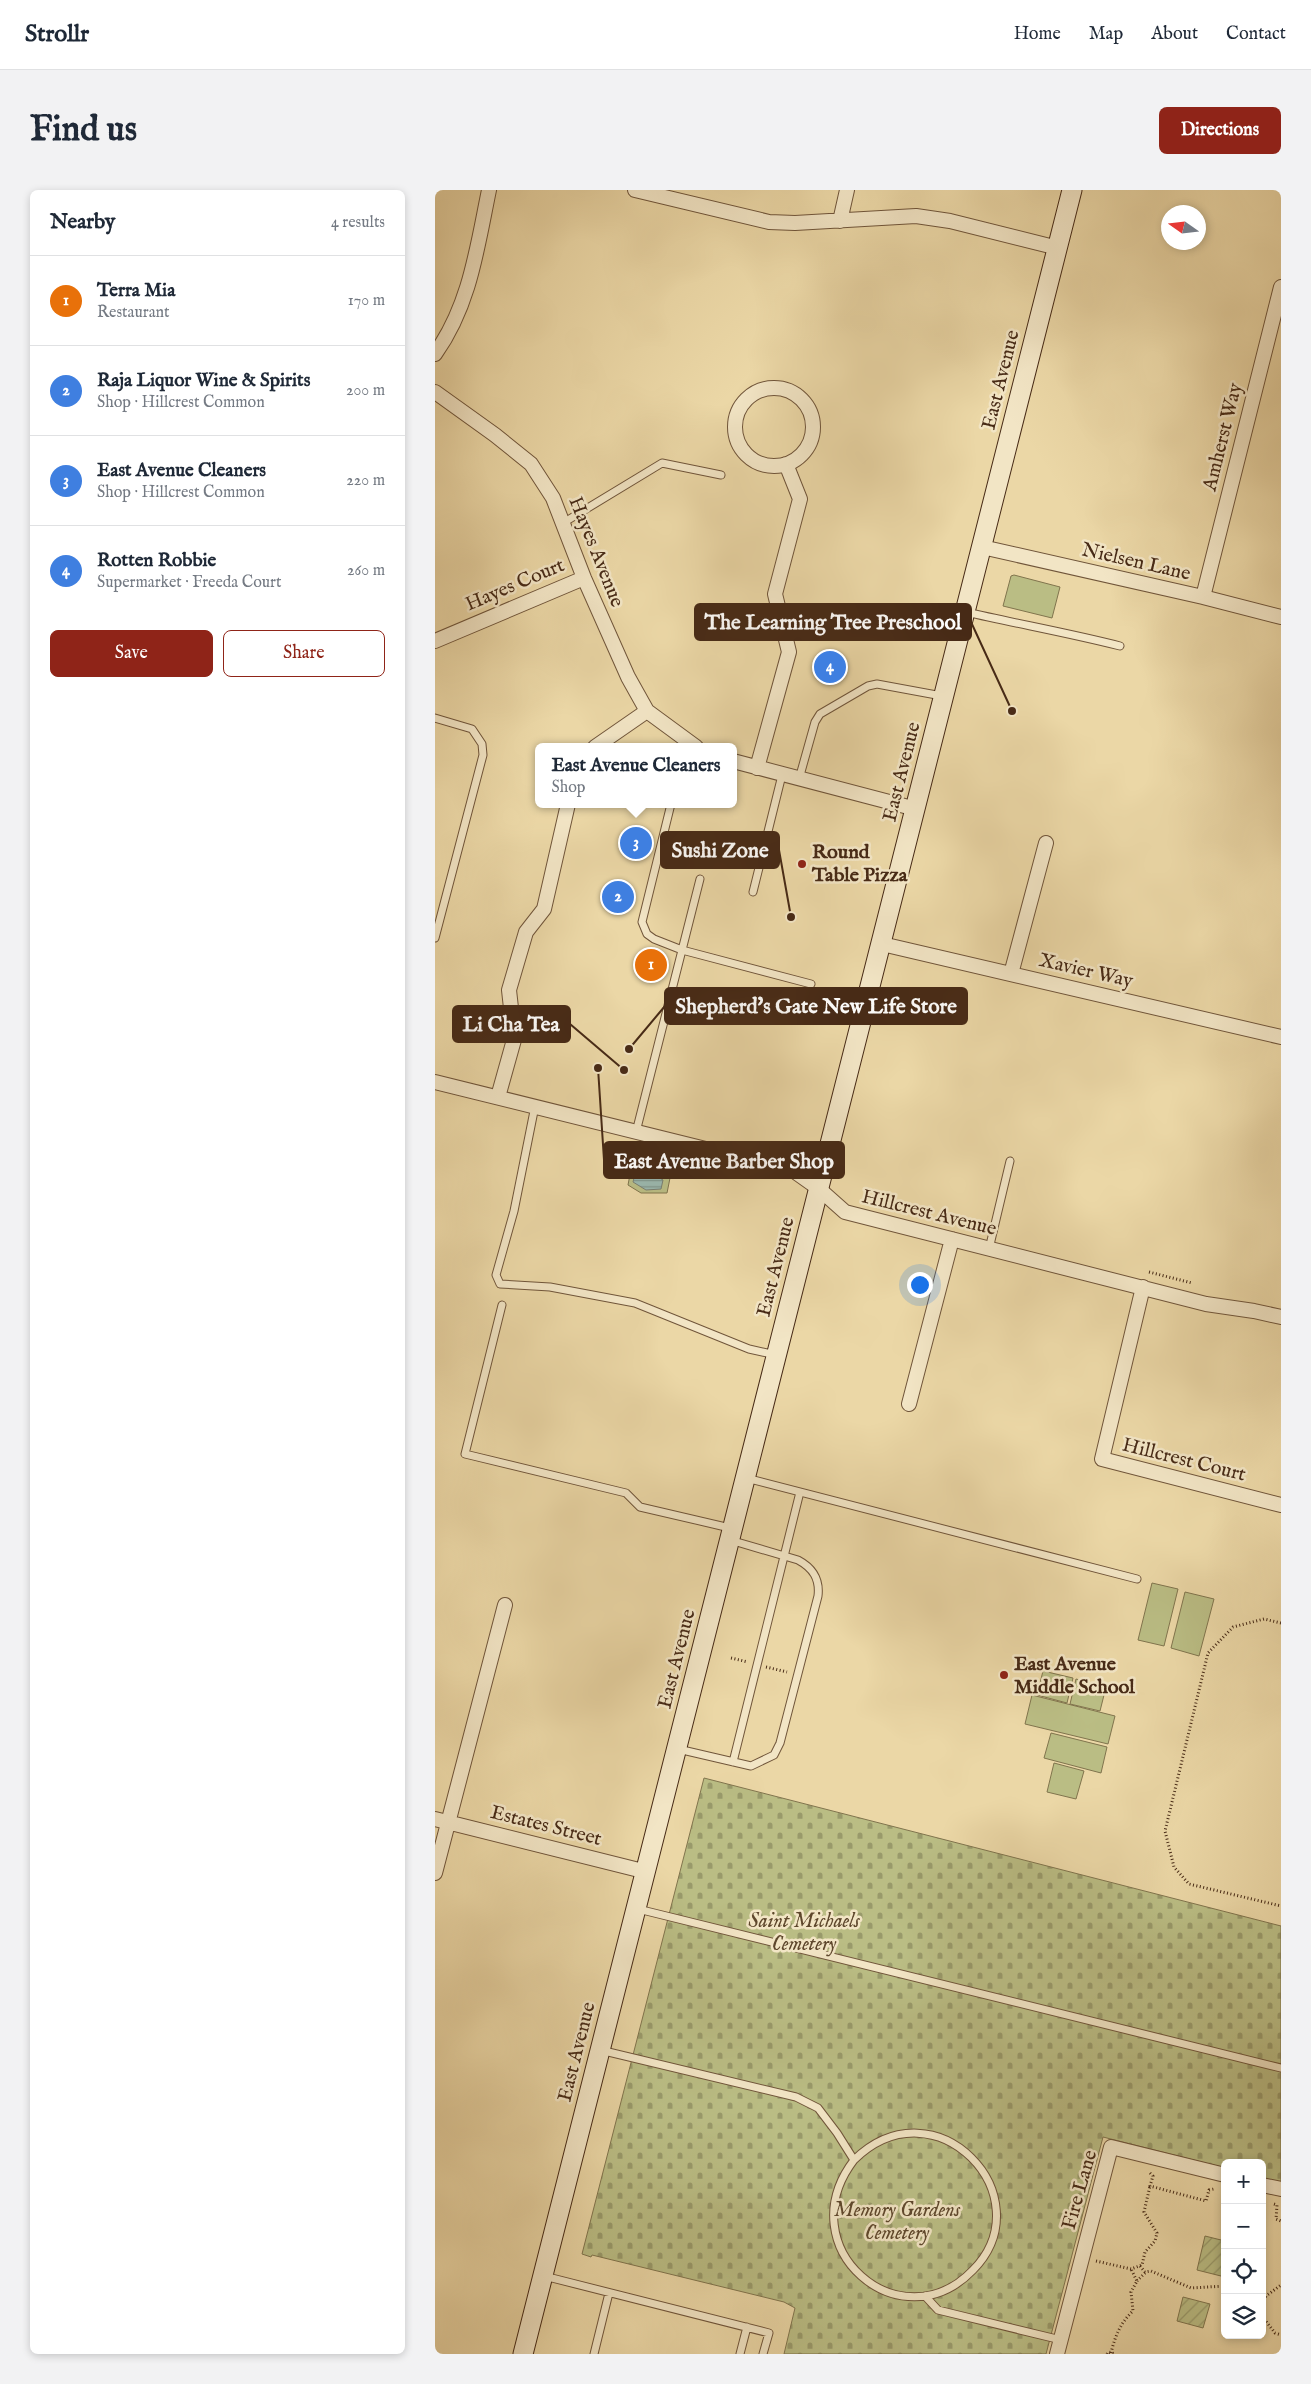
<!DOCTYPE html>
<html lang="en">
<head>
<meta charset="utf-8">
<style>
  body { margin:0; font-family:"IM FELL English",serif; background:#f2f2f3; color:#1f2937 }
  .controls { position:absolute; right:15px; bottom:15px; display:grid; overflow:hidden; border-radius:8px; box-shadow:0 2px 8px #0003 }
  .controls button { width:45px; height:45px; display:grid; place-items:center; padding:0; border:0; border-bottom:1px solid #e0e1e3; background:#fff; color:#1f2937; font:25px sans-serif }
  .compass { position:absolute; left:726px; top:15px; width:45px; height:45px; border-radius:50%; background:#fff; box-shadow:0 2px 8px #0003; rotate:284deg }
  .you { position:absolute; left:484px; top:1094px; width:18px; height:18px; margin:-12px; border:4px solid #fff; border-radius:50%; background:#1a73e8; box-shadow:0 0 0 8px #1a73e833 }
  .badge { display:grid; place-items:center; width:32px; height:32px; border-radius:50%; background:#8f2418; color:#fff; font-size:16px; font-weight:700 }
  .pin { position:absolute; translate:-50% -50%; border:2px solid #fff; box-shadow:0 1px 5px #0006 }
  .popup { position:absolute; left:100px; top:553px; width:202px; height:65px; box-sizing:border-box; display:grid; place-content:center; border-radius:8px; background:#fff; filter:drop-shadow(0 1px 4px #0005); font-size:16px; white-space:nowrap; color:#747a83 }
  .popup b { font-size:19px; color:#1f2937 }
  .popup::after { content:''; position:absolute; left:50%; top:100%; margin-left:-10px; border:10px solid transparent; border-top-color:#fff }
  .list { margin:0; padding:0; list-style:none }
  h2 { display:flex; justify-content:space-between; align-items:center; height:65px; margin:0; padding:0 20px; font-size:21px }
  h2 small { font-size:16px; font-weight:400; color:#747a83 }
  .list li { display:grid; grid-template-columns:32px 1fr auto; gap:15px; align-items:center; box-sizing:border-box; height:90px; padding:0 20px; border-top:1px solid #e0e1e3 }
  .list b { display:block; font-size:19px; white-space:nowrap }
  .list p { margin:0; font-size:16px; white-space:nowrap; color:#747a83 }
  .list em { font-size:16px; font-style:normal; color:#747a83 }
  .actions { display:flex; gap:10px; padding:15px 20px }
  .actions a { flex:1; padding:11px 0; border:1px solid #8f2418; border-radius:8px; text-align:center; font-size:18px; color:#8f2418 }
  .actions .main { background:#8f2418; color:#fff }
  .icon { flex:none; width:28px; height:28px; fill:none; stroke:currentColor; stroke-width:2; stroke-linecap:round; stroke-linejoin:round }
  .map { position:relative; flex:none; width:846px; height:2164px; overflow:hidden; border-radius:8px }
  header { display:flex; align-items:center; gap:30px; box-sizing:border-box; height:70px; padding:0 25px; background:#fff; border-bottom:1px solid #e0e1e3 }
  header strong { font-size:24px }
  nav { display:flex; gap:28px; margin-inline-start:auto; font-size:18px }
  .intro { display:flex; align-items:center; justify-content:space-between; box-sizing:border-box; height:120px; padding:0 30px }
  h1 { margin:0; font-size:35px }
  .button { padding:12px 22px; border-radius:8px; background:#8f2418; color:#fff; font-size:18px; font-weight:700 }
  main { display:flex; gap:30px; padding:0 30px }
  aside { flex:1; background:#fff; border-radius:8px; box-shadow:0 2px 8px #0003 }
  .map>svg:first-child { display:block }
</style>
</head>
<body>
<header>
<strong>Strollr</strong>
<nav><a>Home</a><a>Map</a><a>About</a><a>Contact</a></nav>
</header>
<div class="intro"><h1>Find us</h1><a class="button">Directions</a></div>
<main>
<aside>
<h2>Nearby<small>4 results</small></h2>
<ul class="list">
<li><span class="badge" style="background:#e8710a">1</span><div><b>Terra Mia</b><p>Restaurant</p></div><em>170 m</em></li>
<li><span class="badge" style="background:#3f7fe0">2</span><div><b>Raja Liquor Wine &amp; Spirits</b><p>Shop · Hillcrest Common</p></div><em>200 m</em></li>
<li><span class="badge" style="background:#3f7fe0">3</span><div><b>East Avenue Cleaners</b><p>Shop · Hillcrest Common</p></div><em>220 m</em></li>
<li><span class="badge" style="background:#3f7fe0">4</span><div><b>Rotten Robbie</b><p>Supermarket · Freeda Court</p></div><em>260 m</em></li>
</ul>
<div class="actions"><a class="main">Save</a><a>Share</a></div>
</aside>
<div class="map">
<svg width="846" height="2164" viewBox="0 0 846 2164">
  <defs>
    <pattern id="cemetery-stones" width="16" height="16" patternUnits="userSpaceOnUse" patternTransform="scale(1.25)"><rect width="16" height="16" fill="#babd84"/><path d="M2 7V4a2 2 0 0 1 4 0v3zM10 15v-3a2 2 0 0 1 4 0v3z" fill="#999a6b"/></pattern>
    <pattern id="garden-furrows" width="10" height="10" patternUnits="userSpaceOnUse" patternTransform="scale(1.25)"><rect width="10" height="10" fill="#babd84"/><path d="M-1 1l2-2M0 10L10 0M9 11l2-2" fill="none" stroke="#999a6b"/></pattern>
    <pattern id="water-rules" width="6" height="5" patternUnits="userSpaceOnUse" patternTransform="scale(1.25)"><rect width="6" height="5" fill="#9ab8af"/><path d="M0 2.5h6" fill="none" stroke="#7f968d"/></pattern>
  </defs>
  <rect width="100%" height="100%" fill="#ebd7a6"/>
  <filter id="stains"><feTurbulence type="fractalNoise" baseFrequency=".004" numOctaves="4"/><feColorMatrix values="0 0 0 0 .2 0 0 0 0 .09 0 0 0 0 .02 0 0 0 .5 -.17"/></filter>
  <radialGradient id="worn" r=".72"><stop offset=".6" stop-color="#630" stop-opacity="0"/><stop offset="1" stop-color="#630" stop-opacity=".3"/></radialGradient>
  <path fill="#babd84" stroke="#80744d" d="M579,385L625,397L617,428L568,416L576,386Z
    M216,977L235,988L232,1003H206L193,995L196,979Z
    M717,1393L743,1399L729,1456L703,1450Z
    M750,1402L779,1409L764,1466L736,1458Z
    M608,1481L638,1488L632,1513L602,1505Z
    M641,1489L671,1497L665,1521L635,1514Z
    M597,1505L680,1526L673,1554L590,1534Z
    M616,1543L672,1557L666,1583L609,1568Z
    M619,1573L649,1581L641,1609L612,1602Z"/>
  <path fill="url(#cemetery-stones)" stroke="#80744d" d="M269,1588L846,1736V1993L827,1988V1973H790V1978L668,1947L611,2164H349L360,2118L349,2112L157,2065L156,2067L147,2064Z"/>
  <path fill="url(#garden-furrows)" stroke="#80744d" d="M770,2046L790,2051V2087L762,2080Z
    M748,2107L775,2114L768,2138L742,2131Z"/>
  <path fill="url(#water-rules)" stroke="#797f72" d="M215,982L228,990L226,999L211,1000L198,992L200,984Z"/>
  <g fill="none" stroke-linecap="round" stroke-linejoin="round">
    <defs>
      <path id="service" d="M128,333L227,273L286,285
        M531,422C583,434 634,443 685,456
        M0,528L37,539L47,554L48,565L0,748
        M364,589L380,532L385,524L433,496L442,494L507,506
        M236,614L207,732L212,744L219,749L247,760L376,794
        M318,702L347,585
        M100,916L79,1021L61,1085L65,1094L115,1097L200,1113L314,1159L341,1165
        M201,942L265,689
        M554,1059L575,971
        M67,1115L30,1264L191,1303L205,1317L295,1338
        M311,1288L702,1389
        M243,1559L316,1576L339,1565L345,1553L383,1406C385,1389 378,1378 363,1370L295,1350
        M298,1572L365,1302
        M203,1719L846,1878
        M165,1860L361,1907L383,1918L402,1943L419,1970C352,2058 466,2155 538,2080C610,2007 501,1890 419,1970
        M109,2086L334,2143L328,2164
        M490,2106L503,2120L626,2150
        M159,2164L174,2103
        M305,2164L312,2137"/>
      <path id="minor" d="M200,0L334,32L360,33L481,26L515,31L623,58
        M405,31L412,0
        M0,164C35,115 42,58 54,0
        M300 237a39 39 0 1 1 78 0a39 39 0 1 1-78 0Z
        M0,202L60,245L96,274L118,308L149,388L193,487L212,521L261,557
        M547,357L768,407L846,427
        M768,407L846,97
        M0,451L149,388
        M160,557L212,521
        M298,571L481,619
        M322,578L354,462L340,404L365,309L351,274
        M447,754L846,847
        M576,784L611,653
        M0,892L359,981L383,998L410,1022L771,1114L819,1121L846,1127
        M63,907L82,839L76,818L74,800L91,742L109,719L133,614
        M708,1097L667,1269L846,1315
        M474,1214L517,1049
        M0,1629L212,1682
        M0,1683L70,1415
        M827,1995L846,1999
        M622,2164L676,1957L790,1985"/>
      <path id="secondary" d="M88,2164L637,0"/>
    </defs>
    <use href="#service" stroke="#70553a" stroke-width="9"/>
    <use href="#minor" stroke="#70553a" stroke-width="16"/>
    <use href="#secondary" stroke="#472a16" stroke-width="21"/>
    <path stroke="#472a16" stroke-width="3" stroke-dasharray="1 2.5" stroke-linecap="butt" d="M714,1082L757,1093
      M846,1433L829,1429L798,1437L773,1463L730,1641L739,1677L754,1694L846,1716
      M296,1468L313,1472
      M331,1477L352,1482
      M715,1983L718,1986L715,1996L771,2011L774,2000L779,1999
      M839,2014L842,2015L841,2029L846,2031
      M661,2071L696,2079L707,2075L710,2062L720,2051L722,2043L709,2022L715,1996
      M705,2076L710,2082L716,2081L756,2098L790,2096
      M702,2091L710,2083
      M827,2113L831,2106L846,2095
      M827,2126L840,2143L846,2145
      M676,2163C680,2146 686,2132 698,2121L696,2102L702,2091L696,2079
      M672,2164L673,2162L681,2164"/>
    <use href="#service" stroke="#f2e5c5" stroke-width="7"/>
    <use href="#minor" stroke="#f2e5c5" stroke-width="14"/>
    <use href="#secondary" stroke="#f2e5c5" stroke-width="19"/>
  </g>
  <g fill="#8f2418" stroke="#f2e5c5" stroke-width="2">
    <circle cx="367" cy="674" r="5"/>
    <circle cx="569" cy="1485" r="5"/>
  </g>
  <g text-anchor="middle" dominant-baseline="central" stroke-width="5" stroke-linejoin="round" paint-order="stroke">
    <g font-size="20" fill="#472a16" stroke="#f2e5c5">
      <text transform="translate(566 190) rotate(-76)">East Avenue</text>
      <text transform="translate(788 247) rotate(-76)">Amherst Way</text>
      <text transform="translate(161 362) rotate(68)">Hayes Avenue</text>
      <text transform="translate(701 372) rotate(13)">Nielsen Lane</text>
      <text transform="translate(80 395) rotate(-23)">Hayes Court</text>
      <text transform="translate(467 582) rotate(-76)">East Avenue</text>
      <text transform="translate(651 781) rotate(13)">Xavier Way</text>
      <text transform="translate(494 1023) rotate(14)">Hillcrest Avenue</text>
      <text transform="translate(341 1077) rotate(-76)">East Avenue</text>
      <text transform="translate(749 1270) rotate(14)">Hillcrest Court</text>
      <text transform="translate(242 1469) rotate(-76)">East Avenue</text>
      <text transform="translate(111 1636) rotate(14)">Estates Street</text>
      <text transform="translate(142 1862) rotate(-76)">East Avenue</text>
      <text transform="translate(645 2000) rotate(-74)">Fire Lane</text>
    </g>
    <g font-size="20" font-weight="bold" fill="#472a16" stroke="#f2e5c5" text-anchor="start">
      <text x="377" y="662">Round<tspan x="377" dy="23">Table Pizza</tspan></text>
      <text x="579" y="1474">East Avenue<tspan x="579" dy="23">Middle School</tspan></text>
    </g>
    <g font-size="20" font-style="italic" fill="#5e472c" stroke="#f2e5c5">
      <text x="369" y="1731">Saint Michaels<tspan x="369" dy="23">Cemetery</tspan></text>
      <text x="462" y="2020">Memory Gardens<tspan x="462" dy="23">Cemetery</tspan></text>
    </g>
  </g>
  <path fill="none" stroke="#472a16" stroke-width="2" d="M577 521L536 432M356 727L344 660M194 859L230 816M189 880L135 834M163 878L169 970"/>
  <g fill="#472a16" stroke="#f2e5c5" stroke-width="2">
    <circle cx="577" cy="521" r="5"/>
    <circle cx="356" cy="727" r="5"/>
    <circle cx="194" cy="859" r="5"/>
    <circle cx="189" cy="880" r="5"/>
    <circle cx="163" cy="878" r="5"/>
  </g>
  <g fill="#472a16" stroke="#472a16" stroke-width="2">
    <rect x="260" y="414" width="276" height="36" rx="5"/>
    <rect x="226" y="642" width="118" height="36" rx="5"/>
    <rect x="230" y="798" width="302" height="36" rx="5"/>
    <rect x="18" y="816" width="117" height="36" rx="5"/>
    <rect x="169" y="952" width="240" height="36" rx="5"/>
  </g>
  <g font-size="21" text-anchor="middle" font-weight="bold" fill="#fff">
    <text x="398" y="439">The Learning Tree Preschool</text>
    <text x="285" y="667">Sushi Zone</text>
    <text x="381" y="823">Shepherd's Gate New Life Store</text>
    <text x="76" y="841">Li Cha Tea</text>
    <text x="289" y="978">East Avenue Barber Shop</text>
  </g>
  <rect width="100%" height="100%" filter="url(#stains)"/>
  <rect width="100%" height="100%" fill="url(#worn)"/>
</svg>
<div class="controls">
<button>+</button>
<button>−</button>
<button><svg class="icon" aria-label="locate" viewBox="0 0 24 24"><circle cx="12" cy="12" r="6"/><path d="M12 2v4M12 18v4M2 12h4M18 12h4"/></svg></button>
<button><svg class="icon" aria-label="layers" viewBox="0 0 24 24"><path d="M12 4l9 5-9 5-9-5zM3 14l9 5 9-5"/></svg></button>
</div>
<svg class="compass" viewBox="-18 -18 36 36"><path d="M0-13l5 13h-10z" fill="#e53935"/><path d="M0 13l5-13h-10z" fill="#747a83"/></svg>
<div class="you"></div>
<div class="pin badge" style="left:216px;top:775px;background:#e8710a">1</div>
<div class="pin badge" style="left:183px;top:707px;background:#3f7fe0">2</div>
<div class="pin badge" style="left:201px;top:653px;background:#3f7fe0">3</div>
<div class="popup"><b>East Avenue Cleaners</b>Shop</div>
<div class="pin badge" style="left:395px;top:477px;background:#3f7fe0">4</div>
</div>
</main>
</body>
</html>
